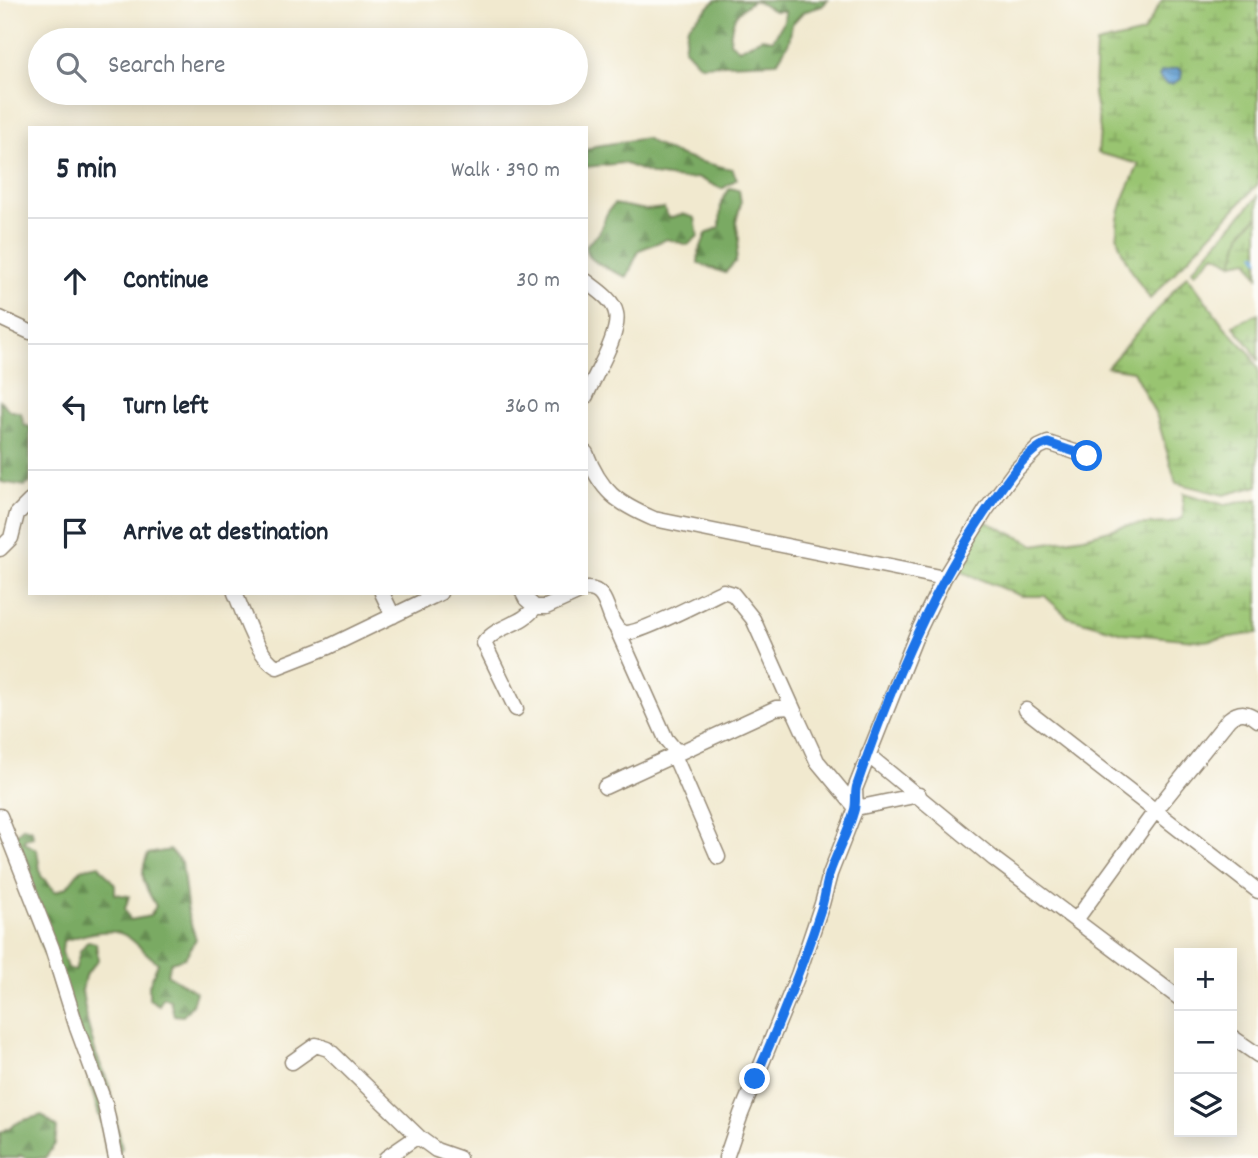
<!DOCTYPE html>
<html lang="en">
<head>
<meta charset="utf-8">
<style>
  body { margin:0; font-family:Dekko,sans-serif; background:#f2f2f3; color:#1f2937 }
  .controls { position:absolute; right:21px; bottom:21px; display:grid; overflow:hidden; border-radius:0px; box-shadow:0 4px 18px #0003 }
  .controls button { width:63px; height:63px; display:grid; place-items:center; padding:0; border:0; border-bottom:2px solid #e0e1e3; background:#fff; color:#1f2937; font:35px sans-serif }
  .stop { position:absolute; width:21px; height:21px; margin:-16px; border:5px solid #1a73e8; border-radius:50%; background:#fff }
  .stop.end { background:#1a73e8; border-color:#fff; box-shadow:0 2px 7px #0008 }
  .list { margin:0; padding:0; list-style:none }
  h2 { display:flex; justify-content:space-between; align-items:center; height:91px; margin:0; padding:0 28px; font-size:30px }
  h2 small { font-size:23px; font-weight:400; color:#747a83 }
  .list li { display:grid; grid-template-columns:46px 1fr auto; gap:21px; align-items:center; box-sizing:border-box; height:126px; padding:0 28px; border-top:2px solid #e0e1e3 }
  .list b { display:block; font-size:26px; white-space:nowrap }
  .list em { font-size:23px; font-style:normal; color:#747a83 }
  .icon { flex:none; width:38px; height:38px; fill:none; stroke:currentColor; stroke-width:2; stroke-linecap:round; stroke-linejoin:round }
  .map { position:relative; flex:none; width:1258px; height:1158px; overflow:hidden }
  .search { position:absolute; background:#fff; box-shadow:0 4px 18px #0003; left:28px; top:28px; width:560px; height:77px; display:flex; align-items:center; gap:18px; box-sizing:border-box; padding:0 24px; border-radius:38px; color:#747a83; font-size:26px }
  .panel { position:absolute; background:#fff; box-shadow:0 4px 18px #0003; left:28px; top:126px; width:560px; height:469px; border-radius:0px }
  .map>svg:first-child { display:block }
</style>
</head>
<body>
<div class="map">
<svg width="1258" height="1158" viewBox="0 0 1258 1158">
  <defs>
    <pattern id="grass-tufts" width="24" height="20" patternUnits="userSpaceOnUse" patternTransform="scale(1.75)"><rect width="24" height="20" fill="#99c471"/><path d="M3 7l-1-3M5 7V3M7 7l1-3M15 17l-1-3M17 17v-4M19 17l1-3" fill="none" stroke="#7e9f5c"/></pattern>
    <pattern id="forest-firs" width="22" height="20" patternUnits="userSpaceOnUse" patternTransform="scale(1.75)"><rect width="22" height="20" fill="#7aaa63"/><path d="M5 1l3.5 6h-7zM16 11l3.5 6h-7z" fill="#658b51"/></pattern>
    <pattern id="wetland-marsh" width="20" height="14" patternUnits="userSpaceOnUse" patternTransform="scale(1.75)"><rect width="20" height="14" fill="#99c471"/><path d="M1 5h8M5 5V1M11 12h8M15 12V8" fill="none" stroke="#7e9f5c"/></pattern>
    <pattern id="water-rules" width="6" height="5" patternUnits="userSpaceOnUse" patternTransform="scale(1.75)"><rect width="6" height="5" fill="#65a2d6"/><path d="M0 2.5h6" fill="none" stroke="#5484ad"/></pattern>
  </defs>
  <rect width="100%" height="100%" fill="#fdfcf7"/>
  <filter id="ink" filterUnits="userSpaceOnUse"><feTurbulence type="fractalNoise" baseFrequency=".0143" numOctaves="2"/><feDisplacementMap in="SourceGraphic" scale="14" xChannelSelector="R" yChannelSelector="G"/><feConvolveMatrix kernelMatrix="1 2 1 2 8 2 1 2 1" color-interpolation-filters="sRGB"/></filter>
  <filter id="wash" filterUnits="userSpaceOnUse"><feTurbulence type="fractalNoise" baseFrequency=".00686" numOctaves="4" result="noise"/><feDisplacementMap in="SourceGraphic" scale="28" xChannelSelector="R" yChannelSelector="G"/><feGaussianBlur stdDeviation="1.57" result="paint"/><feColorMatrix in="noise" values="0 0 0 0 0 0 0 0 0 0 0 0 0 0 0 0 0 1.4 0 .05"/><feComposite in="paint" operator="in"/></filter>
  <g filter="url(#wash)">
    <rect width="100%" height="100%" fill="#f1e9cf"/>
    <path fill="url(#grass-tufts)" stroke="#6a7748" stroke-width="2" d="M1258,196V216L1242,232L1233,263L1215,254L1195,273L1192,270Z"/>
    <path fill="url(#forest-firs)" stroke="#5a6a40" stroke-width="2" fill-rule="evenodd" d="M716,0H828L822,6L803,12L792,24L789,42L777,62L700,65L684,48L688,26ZM754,0L774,11H785L784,21L773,40L762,38L739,49L730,42C731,19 735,12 754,0Z
      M646,138C669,156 704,163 732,169L737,179L722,189L699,178L681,179L654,175L623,163L586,167V150L595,146Z
      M730,188L739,190L741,203L736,222L739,239L736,261L725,273L698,263L699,252L706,234L720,227L721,202Z
      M614,204L646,210L664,208L669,218L683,214L695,218L698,236L688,245L667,239L639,250L627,277C617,273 579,259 587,245C590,240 596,238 599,233C605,220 604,215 614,204Z
      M0,400L9,410L21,413L24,425L30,427V483L25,486L1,482Z
      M24,827L32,830L33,837L25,839L24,842L37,850L41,876L56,892L67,887L81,869L99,865L115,885V894L129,896L125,909L130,920L150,916L156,906C144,885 138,876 148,854L170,850L182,863L188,915L196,939L185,958L171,962L167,974L196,992L192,1005L183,1016L174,1015L170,1000L163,997L159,1005L149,999V985L158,963C147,955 139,945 128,937C111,925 83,935 63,941L62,952L67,968L75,971L80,951L88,941L96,943L98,960L85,976L82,991L87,1021L96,1054L109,1085L122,1148L114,1158L107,1156L101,1122L85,1066L46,959L13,851L16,834Z
      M42,1115L57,1128L55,1144L45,1158H27L19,1155L18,1158H0V1133L21,1121Z"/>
    <path fill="url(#wetland-marsh)" stroke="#6a7748" stroke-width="2" d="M1162,0H1258V184L1150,299C1139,283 1117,251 1117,231C1117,208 1130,185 1139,164L1098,153L1100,130L1094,94L1096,44L1143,33Z
      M1258,216V277L1248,260L1233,263L1242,232Z
      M1187,275L1225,327L1250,353L1258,369V486L1224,495L1176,483L1157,417L1133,371L1107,367Z
      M1258,313V361L1252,349L1233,325Z
      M1183,493L1225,505L1258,499V633L1204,641L1123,633L1068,617L1045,596H1021L955,569L983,520L1035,545L1084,537L1128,525L1170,523L1183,518Z"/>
    <path fill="url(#water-rules)" stroke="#50667a" stroke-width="2" d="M1178,68L1182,72L1181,79L1172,84H1166L1159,77L1161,72Z"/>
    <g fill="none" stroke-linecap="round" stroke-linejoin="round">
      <path stroke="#65a2d6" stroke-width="3.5" d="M1256,254L1258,259"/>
    </g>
  </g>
  <g filter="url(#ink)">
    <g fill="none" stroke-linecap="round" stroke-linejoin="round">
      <defs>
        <path id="minor" d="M586,281C596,289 613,299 616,313C621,333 594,376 586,396
          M0,318L30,332
          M586,453C601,492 617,503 654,519L944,578
          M0,549L11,538L17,514L30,501
          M586,589C614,587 604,633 627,633C643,632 705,600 723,591L733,594L753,619L795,713
          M235,593C244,614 257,657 277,667L328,647L440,593
          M382,593L393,616
          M523,593L526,599L535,607H546L577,593
          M615,625L666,739L675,750L682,751
          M516,709L484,643C497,625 523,625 535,607
          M1026,710L1258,891
          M674,755L718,857
          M868,755L994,859L1179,998
          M605,787L776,708L789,707L795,713L817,761L856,808L919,795
          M0,816L52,948L77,1028L105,1104L116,1158
          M1076,920L1156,810L1229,719C1240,710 1248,712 1258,720
          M1232,1037L1258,1055
          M292,1062L316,1045L328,1049L421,1139L436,1150L459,1158
          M386,1158L418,1136
          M726,1158L741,1114L798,975L822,904L830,874L856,808L855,789L916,636L944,578L986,510L1015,471L1039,447L1048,443L1087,456"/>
      </defs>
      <use href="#minor" stroke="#968a76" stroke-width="17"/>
      <use href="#minor" stroke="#fff" stroke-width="14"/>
    </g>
  </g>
  <g fill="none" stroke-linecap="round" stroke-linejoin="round" filter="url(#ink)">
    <path stroke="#1a73e8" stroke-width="9" d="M755,1079C780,1022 803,965 822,906C825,896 826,885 829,875C836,853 848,833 854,811C857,802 854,793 857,785C891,685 933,586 994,499C1006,482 1027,449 1048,443L1087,456"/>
  </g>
</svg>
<div class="controls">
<button>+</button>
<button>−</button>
<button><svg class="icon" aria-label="layers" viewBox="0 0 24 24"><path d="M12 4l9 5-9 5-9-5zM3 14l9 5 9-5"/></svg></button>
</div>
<div class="stop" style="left:1087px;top:456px"></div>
<div class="stop end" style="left:755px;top:1079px"></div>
<div class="search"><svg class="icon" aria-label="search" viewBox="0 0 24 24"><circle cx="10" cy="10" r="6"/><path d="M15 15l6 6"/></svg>Search here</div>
<section class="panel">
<h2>5 min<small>Walk · 390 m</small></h2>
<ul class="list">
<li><svg class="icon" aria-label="ahead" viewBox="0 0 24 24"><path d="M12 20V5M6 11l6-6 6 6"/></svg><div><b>Continue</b></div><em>30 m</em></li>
<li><svg class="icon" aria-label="left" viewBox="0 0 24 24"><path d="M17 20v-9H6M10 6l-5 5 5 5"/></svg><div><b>Turn left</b></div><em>360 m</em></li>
<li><svg class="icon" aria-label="arrive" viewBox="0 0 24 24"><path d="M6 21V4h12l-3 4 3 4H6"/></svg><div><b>Arrive at destination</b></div></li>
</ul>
</section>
</div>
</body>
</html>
